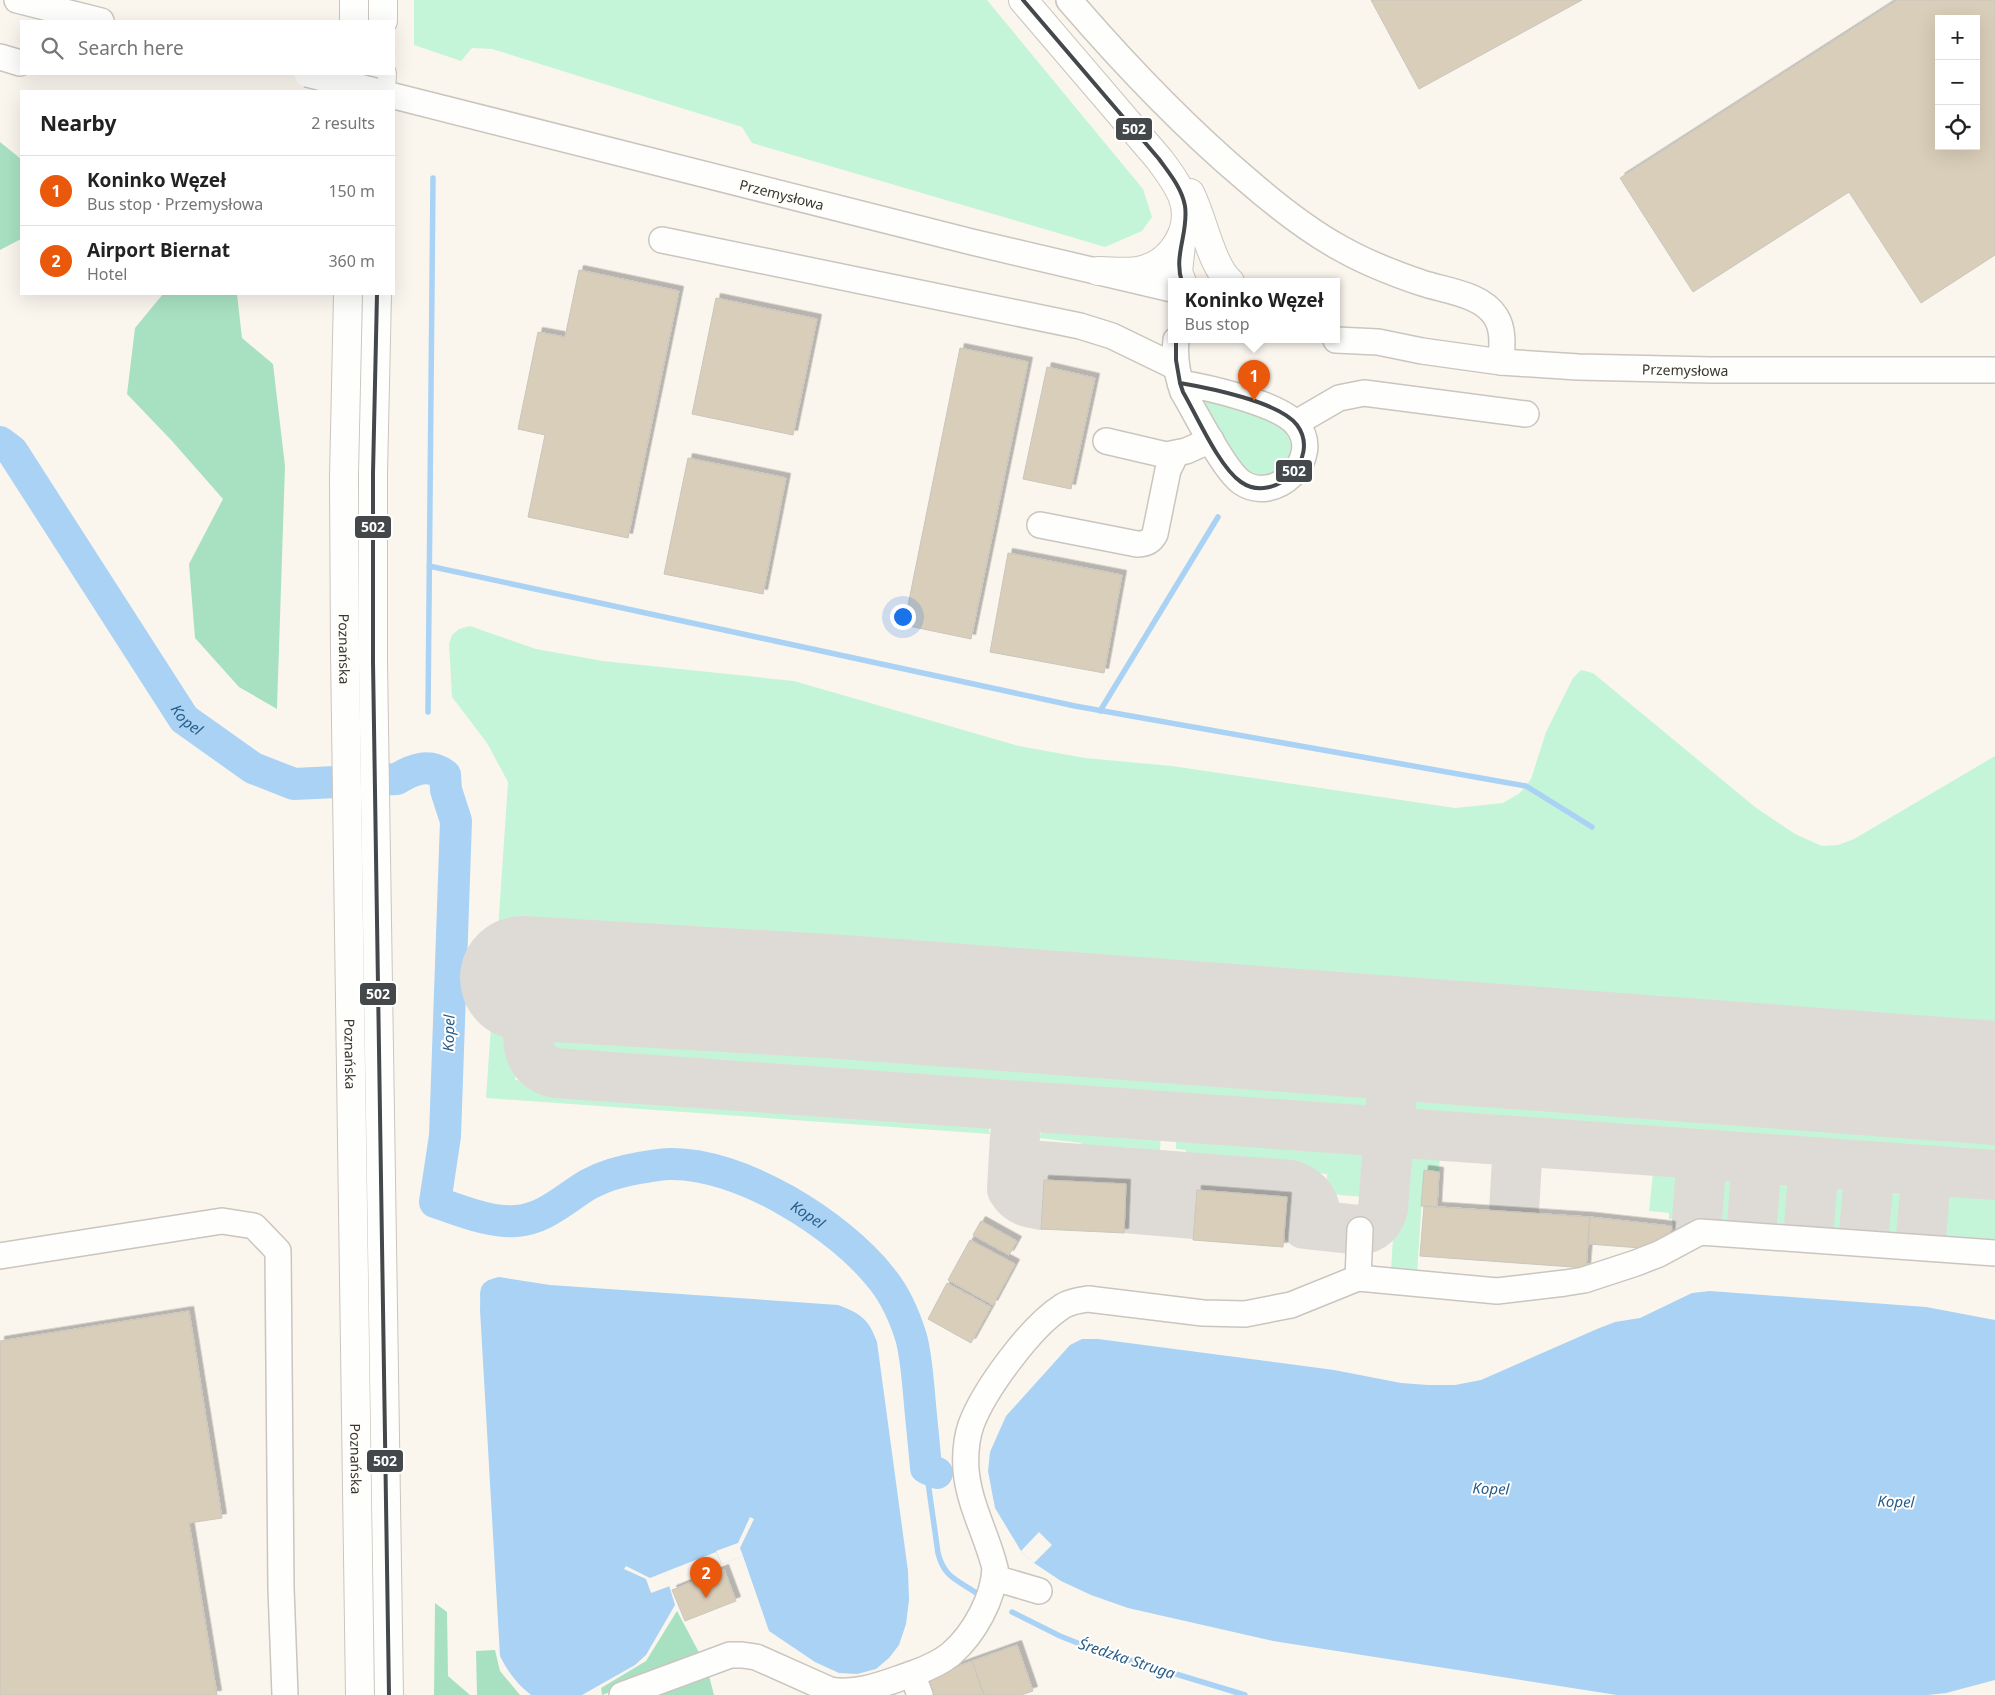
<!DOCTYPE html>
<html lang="en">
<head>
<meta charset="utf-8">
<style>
  body { margin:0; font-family:"Noto Sans",sans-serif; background:#f2f2f2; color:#222 }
  .controls { position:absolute; right:15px; top:15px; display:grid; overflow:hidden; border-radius:0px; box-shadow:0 5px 20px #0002 }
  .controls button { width:45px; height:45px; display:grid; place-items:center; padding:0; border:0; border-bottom:1px solid #e0e0e0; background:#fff; color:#222; font:25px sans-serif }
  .you { position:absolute; left:902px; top:616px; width:18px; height:18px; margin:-12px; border:4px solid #fff; border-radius:50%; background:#1a73e8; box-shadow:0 0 0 8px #1a73e833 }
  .badge { display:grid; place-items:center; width:32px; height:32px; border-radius:50%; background:#ea580c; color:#fff; font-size:16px; font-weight:700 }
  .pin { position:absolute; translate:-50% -41px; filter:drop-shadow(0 1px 2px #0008) }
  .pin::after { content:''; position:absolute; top:26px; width:18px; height:15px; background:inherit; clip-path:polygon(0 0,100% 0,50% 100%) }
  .popup { position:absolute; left:1168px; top:278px; width:172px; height:65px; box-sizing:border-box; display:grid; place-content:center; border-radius:0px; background:#fff; filter:drop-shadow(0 1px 4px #0005); font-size:16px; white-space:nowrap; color:#767676 }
  .popup b { font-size:19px; color:#222 }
  .popup::after { content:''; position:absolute; left:50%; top:100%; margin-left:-10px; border:10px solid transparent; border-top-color:#fff }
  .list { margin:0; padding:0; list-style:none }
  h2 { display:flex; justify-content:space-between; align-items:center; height:65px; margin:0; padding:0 20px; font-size:21px }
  h2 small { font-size:16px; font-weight:400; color:#767676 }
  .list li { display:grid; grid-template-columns:32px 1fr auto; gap:15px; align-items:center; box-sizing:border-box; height:70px; padding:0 20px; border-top:1px solid #e0e0e0 }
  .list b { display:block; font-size:19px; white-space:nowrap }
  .list p { margin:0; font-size:16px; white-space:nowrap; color:#767676 }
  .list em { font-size:16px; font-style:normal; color:#767676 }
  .icon { flex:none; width:28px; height:28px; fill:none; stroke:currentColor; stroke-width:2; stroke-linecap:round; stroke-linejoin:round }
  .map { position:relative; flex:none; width:1995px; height:1695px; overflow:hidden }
  .search { position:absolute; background:#fff; box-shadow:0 5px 20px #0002; left:20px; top:20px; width:375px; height:55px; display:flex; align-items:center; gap:12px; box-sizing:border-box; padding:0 18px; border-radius:0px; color:#767676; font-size:19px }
  .panel { position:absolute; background:#fff; box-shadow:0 5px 20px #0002; left:20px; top:90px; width:375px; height:205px; border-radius:0px }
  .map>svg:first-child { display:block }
</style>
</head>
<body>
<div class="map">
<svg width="1995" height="1695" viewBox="0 0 1995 1695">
  <defs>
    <filter id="shadow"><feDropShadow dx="4.5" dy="-4.5" stdDeviation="0" flood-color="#0004"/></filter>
  </defs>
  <rect width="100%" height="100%" fill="#faf6ee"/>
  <path fill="#c5f5d9" d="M414,0H987L1143,189L1152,217L1142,231L1105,247L752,143L742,127L492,49L472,48L461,61L414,45Z
    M1198,398L1264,414L1285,425L1295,450L1279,476H1247Z
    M470,626L536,649L603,661L794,681L1019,746L1085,758L1172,766L1455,808L1503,803L1520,793L1531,779L1546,732L1573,678L1581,670L1593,673L1755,807L1795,834L1822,846L1838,845L1854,839L1995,756V1055L661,959L497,945L508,782L487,743L452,697L449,644L452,635L459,629Z
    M493,997L504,1002L519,1015L515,1080L986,1113L990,1134L486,1098Z
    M555,1003L1370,1062L1382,1075L1379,1113L1371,1120L559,1062C537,1051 539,1037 541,1016Z
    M1416,1065L1995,1106V1164L1410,1123L1401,1113L1404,1076Z
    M1046,1118L1155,1126L1161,1135L1160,1151L1122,1147L1120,1159L1035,1152L1037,1145L1081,1148V1143L1039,1138Z
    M1185,1129L1369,1142L1376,1151L1375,1190L1365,1197L1327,1194V1174L1213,1166L1212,1154L1186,1153V1150L1176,1149V1138Z
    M1408,1145L1432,1147L1440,1156L1439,1172L1424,1170L1417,1273L1391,1271L1397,1168L1405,1169L1402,1164H1398L1399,1152Z
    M1654,1163L1687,1165L1692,1170L1688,1220L1669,1219V1213L1649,1211Z
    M1715,1166L1742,1168L1748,1174L1744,1225L1706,1222L1710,1171Z
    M1771,1171L1798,1172L1804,1177L1800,1229L1762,1226L1765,1175Z
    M1827,1174L1854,1176L1860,1182L1856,1233L1818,1230L1822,1179Z
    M1883,1178L1910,1180L1916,1185L1912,1237L1874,1234L1878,1183Z
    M1940,1182L1995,1186V1243L1930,1238L1934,1187Z"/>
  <path fill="#a8e1c2" d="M0,142L21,159V239L0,250Z
    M163,294H237L242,338L273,364L285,466L277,709L239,687L195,638L189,564L223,499L172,441L127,394L135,328Z
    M435,1603L447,1612L448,1676L470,1695H434Z
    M677,1611L702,1658L602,1695L601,1688L646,1661Z
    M495,1650L500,1671L520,1695H477L476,1651Z
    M708,1672L714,1695H645Z"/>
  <path fill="#a9d2f4" d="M499,1277L550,1285L838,1305C860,1313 869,1319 877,1342L908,1571L909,1600L906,1624L899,1645L889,1658L876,1669L857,1674L839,1673L815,1662L769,1631L743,1556L722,1564L716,1552L665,1572L675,1605L646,1655L635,1665L582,1695H531C517,1684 508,1672 500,1656L480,1310C481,1290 476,1282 499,1277Z
    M1710,1291L1926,1307L1995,1320V1680L1946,1693L1927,1695H1617L1273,1641L1128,1608L1091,1595L1061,1581L1034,1563L1021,1551L995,1508L988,1471L990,1452L1006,1416L1070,1345L1082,1339H1098L1334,1370L1401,1383L1428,1385H1455L1481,1380L1597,1329L1615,1322L1640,1318L1692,1293Z"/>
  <path fill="#faf6ee" d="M750,1517L754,1519L740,1548L743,1556L722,1564L716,1551L738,1543Z
    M1039,1532L1052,1545L1034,1563L1021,1551Z
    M626,1566L650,1578L665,1572L670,1586L651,1593L646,1579L624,1569Z"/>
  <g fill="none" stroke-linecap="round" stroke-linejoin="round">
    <path stroke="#a9d2f4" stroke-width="5.5" d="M429,566L1075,706L1526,786L1592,827
      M1100,711L1218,517
      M428,712L433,178
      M926,1468L938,1553C944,1578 958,1580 978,1594
      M1012,1612L1060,1636L1090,1648L1245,1695"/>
    <path stroke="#a9d2f4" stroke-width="32" id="s1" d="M0,442L12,451L184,719L253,768L294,784L397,779C413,769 429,763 445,775L446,790L456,821L445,1136L435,1202C460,1210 489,1223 516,1221C545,1219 565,1198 589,1184C604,1176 621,1171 639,1168C648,1167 659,1164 669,1164C740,1162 840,1225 882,1279C895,1295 905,1318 911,1337C916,1355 917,1374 919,1393C921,1418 924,1443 926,1468L937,1473"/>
    <path stroke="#dedbd6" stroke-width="50" d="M561,980C552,981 543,982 536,990C529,998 530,1009 529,1020C527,1045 527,1065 555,1073L1995,1175
      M1015,1136L1012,1189C1019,1201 1029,1203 1042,1205
      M1014,1164L1291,1185C1310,1192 1317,1205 1317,1225
      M1125,1208L1195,1214
      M1514,1212L1518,1142
      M1697,1219L1702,1155
      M1752,1223L1757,1159
      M1305,1224L1360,1230C1373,1228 1379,1221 1383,1209L1396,1039
      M1809,1226L1814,1163
      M1864,1231L1870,1166
      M1921,1235L1927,1170"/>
    <path stroke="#dedbd6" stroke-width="124" d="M522,978L843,997L1995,1083"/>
  </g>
  <path fill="#d9ceb9" stroke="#cac6be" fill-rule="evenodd" filter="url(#shadow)" d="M1371,0H1582L1419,89Z
    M1897,0H1995V255L1921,303L1849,192L1693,292L1620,178ZM1939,19H1976V146H1939Z
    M579,270L679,291L628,538L528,517L545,435L518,429L538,332L565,337Z
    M716,298L817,319L793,435L692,414Z
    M960,348L1028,362L971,639L904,625Z
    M1047,367L1095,378L1071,489L1023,479Z
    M688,458L786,478L763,594L664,574Z
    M1008,553L1122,575L1104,673L990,652Z
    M1424,1170L1439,1172L1437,1207L1421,1206Z
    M1044,1180L1126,1184L1124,1233L1041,1229Z
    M1197,1190L1287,1197L1283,1247L1193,1240Z
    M1424,1206L1590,1217L1586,1268L1420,1256Z
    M1590,1217L1671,1226L1670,1237L1654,1249L1588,1244Z
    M981,1221L1017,1241L1009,1255L973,1235Z
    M970,1240L1015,1264L993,1305L948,1280Z
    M947,1283L991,1307L971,1343L928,1319Z
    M189,1311L222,1518L189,1523L217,1695H0V1341Z
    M724,1569L736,1601L685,1621L672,1590Z
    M1017,1645L1033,1691L1021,1695H984L972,1661Z
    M972,1661L984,1695H928L923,1679Z"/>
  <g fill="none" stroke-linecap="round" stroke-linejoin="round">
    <defs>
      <g id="minor">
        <path d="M17,0L101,21"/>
        <path d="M1069,0C1125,65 1182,125 1247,180C1277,206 1307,230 1342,249C1367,263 1395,274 1422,283C1446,291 1482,294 1496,317C1504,330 1502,347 1501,362"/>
        <path d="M0,57L20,63"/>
        <path id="s2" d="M394,96L972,242L1172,289"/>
        <path d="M662,240L1080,326L1112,336L1176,367"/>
        <path d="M1176,340C1174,359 1177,374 1183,392C1196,413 1223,469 1241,482C1275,506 1324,458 1297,425C1281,404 1207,387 1180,383"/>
        <path id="s3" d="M1336,340L1378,342L1422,351L1501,362L1578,367L1711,370H1995"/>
        <path d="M1296,423L1339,398L1364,393L1526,414"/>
        <path d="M1106,441L1166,455L1186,451L1211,440"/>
        <path d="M1040,525L1137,544C1146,544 1151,542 1155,534L1168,470L1176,454"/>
        <path d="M0,1256L222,1221L254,1226L278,1251L281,1588L285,1695"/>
        <path d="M1358,1278L1497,1291L1565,1283L1584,1280L1636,1263L1659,1254L1700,1232L1995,1253"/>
        <path d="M995,1578L1039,1591"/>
        <path d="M622,1695L730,1655H742L756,1657L830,1690C859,1695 885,1683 912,1674"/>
        <path d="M920,1695L912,1674C926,1669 940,1663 951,1654C974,1634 994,1598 995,1568C987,1535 969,1505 966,1470C965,1455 966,1440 971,1425C984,1390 1031,1326 1063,1306C1071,1301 1080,1300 1088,1299L1203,1313L1245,1314L1291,1305L1358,1278L1360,1230"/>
      </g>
      <g id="highway">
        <path d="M1023,0L1159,159C1168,171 1178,184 1183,198C1194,231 1170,266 1137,271C1124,273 1110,271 1098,271"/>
        <path d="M354,21V0"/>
        <path d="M383,21V0"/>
        <path d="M381,91L382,74"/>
        <path d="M1190,193C1203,218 1211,265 1230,282"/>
        <path d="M1182,282L1178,272L1182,235"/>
        <path id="s4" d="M348,294L344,477L345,653L360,1695"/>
        <path d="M377,294L373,473V662L389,1695"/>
      </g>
    </defs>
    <use href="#minor" stroke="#cac5be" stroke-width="28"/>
    <use href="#highway" stroke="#cac5be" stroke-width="30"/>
    <use href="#minor" stroke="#fefefc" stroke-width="25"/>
    <use href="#highway" stroke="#fefefc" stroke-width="28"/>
    <defs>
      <path id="minor-bridge" d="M307,74L375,91"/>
    </defs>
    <use href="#minor-bridge" stroke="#cac5be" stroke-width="28" stroke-linecap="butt"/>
    <use href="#minor-bridge" stroke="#fefefc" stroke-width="25"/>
    <defs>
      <path id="bus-1" d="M1023,0L1159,159C1169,173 1182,188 1185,206C1189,232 1173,256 1182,282
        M377,294L373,473V662L389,1695
        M1176,340V360L1180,383
        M1180,383C1209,388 1280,402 1297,425C1322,459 1274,505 1241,482C1219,467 1197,416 1183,392Z"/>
    </defs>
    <use href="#bus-1" stroke="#fff" stroke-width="8"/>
    <use href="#bus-1" stroke="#45484a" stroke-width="4"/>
  </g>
  <g text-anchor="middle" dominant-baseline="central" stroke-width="4" stroke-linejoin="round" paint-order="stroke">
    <g font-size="14" fill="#3a352d" stroke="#fff">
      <text stroke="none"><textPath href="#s2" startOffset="400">Przemysłowa</textPath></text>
      <text stroke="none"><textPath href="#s3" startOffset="351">Przemysłowa</textPath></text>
      <text stroke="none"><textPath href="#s4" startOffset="355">Poznańska</textPath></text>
      <text stroke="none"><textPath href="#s4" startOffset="760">Poznańska</textPath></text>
      <text stroke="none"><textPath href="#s4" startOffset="1165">Poznańska</textPath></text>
    </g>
    <g font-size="15" font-style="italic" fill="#265c88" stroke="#fff">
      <text stroke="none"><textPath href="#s1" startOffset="336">Kopel</textPath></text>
      <text transform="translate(448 1033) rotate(-88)">Kopel</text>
      <text stroke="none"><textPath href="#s1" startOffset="1446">Kopel</textPath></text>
      <text transform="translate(1491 1488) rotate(2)">Kopel</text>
      <text transform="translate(1896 1501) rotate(2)">Kopel</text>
      <text transform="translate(1127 1658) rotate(18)">Średzka Struga</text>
    </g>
  </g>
  <g stroke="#fff" stroke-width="2">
    <rect x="1115" y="117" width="38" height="24" rx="5" fill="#45484a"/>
    <rect x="1275" y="459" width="38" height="24" rx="5" fill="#45484a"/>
    <rect x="354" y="515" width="38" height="24" rx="5" fill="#45484a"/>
    <rect x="359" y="982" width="38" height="24" rx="5" fill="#45484a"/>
    <rect x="366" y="1449" width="38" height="24" rx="5" fill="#45484a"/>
  </g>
  <g font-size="14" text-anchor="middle" font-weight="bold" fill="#fff">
    <text x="1134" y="134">502</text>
    <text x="1294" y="476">502</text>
    <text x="373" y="532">502</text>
    <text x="378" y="999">502</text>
    <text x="385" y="1466">502</text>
  </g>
</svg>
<div class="controls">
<button>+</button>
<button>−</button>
<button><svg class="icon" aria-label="locate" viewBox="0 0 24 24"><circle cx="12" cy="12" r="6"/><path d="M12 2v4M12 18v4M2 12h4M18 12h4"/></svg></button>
</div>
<div class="you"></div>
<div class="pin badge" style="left:1254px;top:401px">1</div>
<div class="popup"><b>Koninko Węzeł</b>Bus stop</div>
<div class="pin badge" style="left:706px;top:1598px">2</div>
<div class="search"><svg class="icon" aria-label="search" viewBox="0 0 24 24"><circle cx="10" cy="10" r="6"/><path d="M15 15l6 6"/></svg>Search here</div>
<section class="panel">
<h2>Nearby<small>2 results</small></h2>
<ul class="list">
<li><span class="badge">1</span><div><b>Koninko Węzeł</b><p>Bus stop · Przemysłowa</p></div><em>150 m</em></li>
<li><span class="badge">2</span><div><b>Airport Biernat</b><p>Hotel</p></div><em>360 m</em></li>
</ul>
</section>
</div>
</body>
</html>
